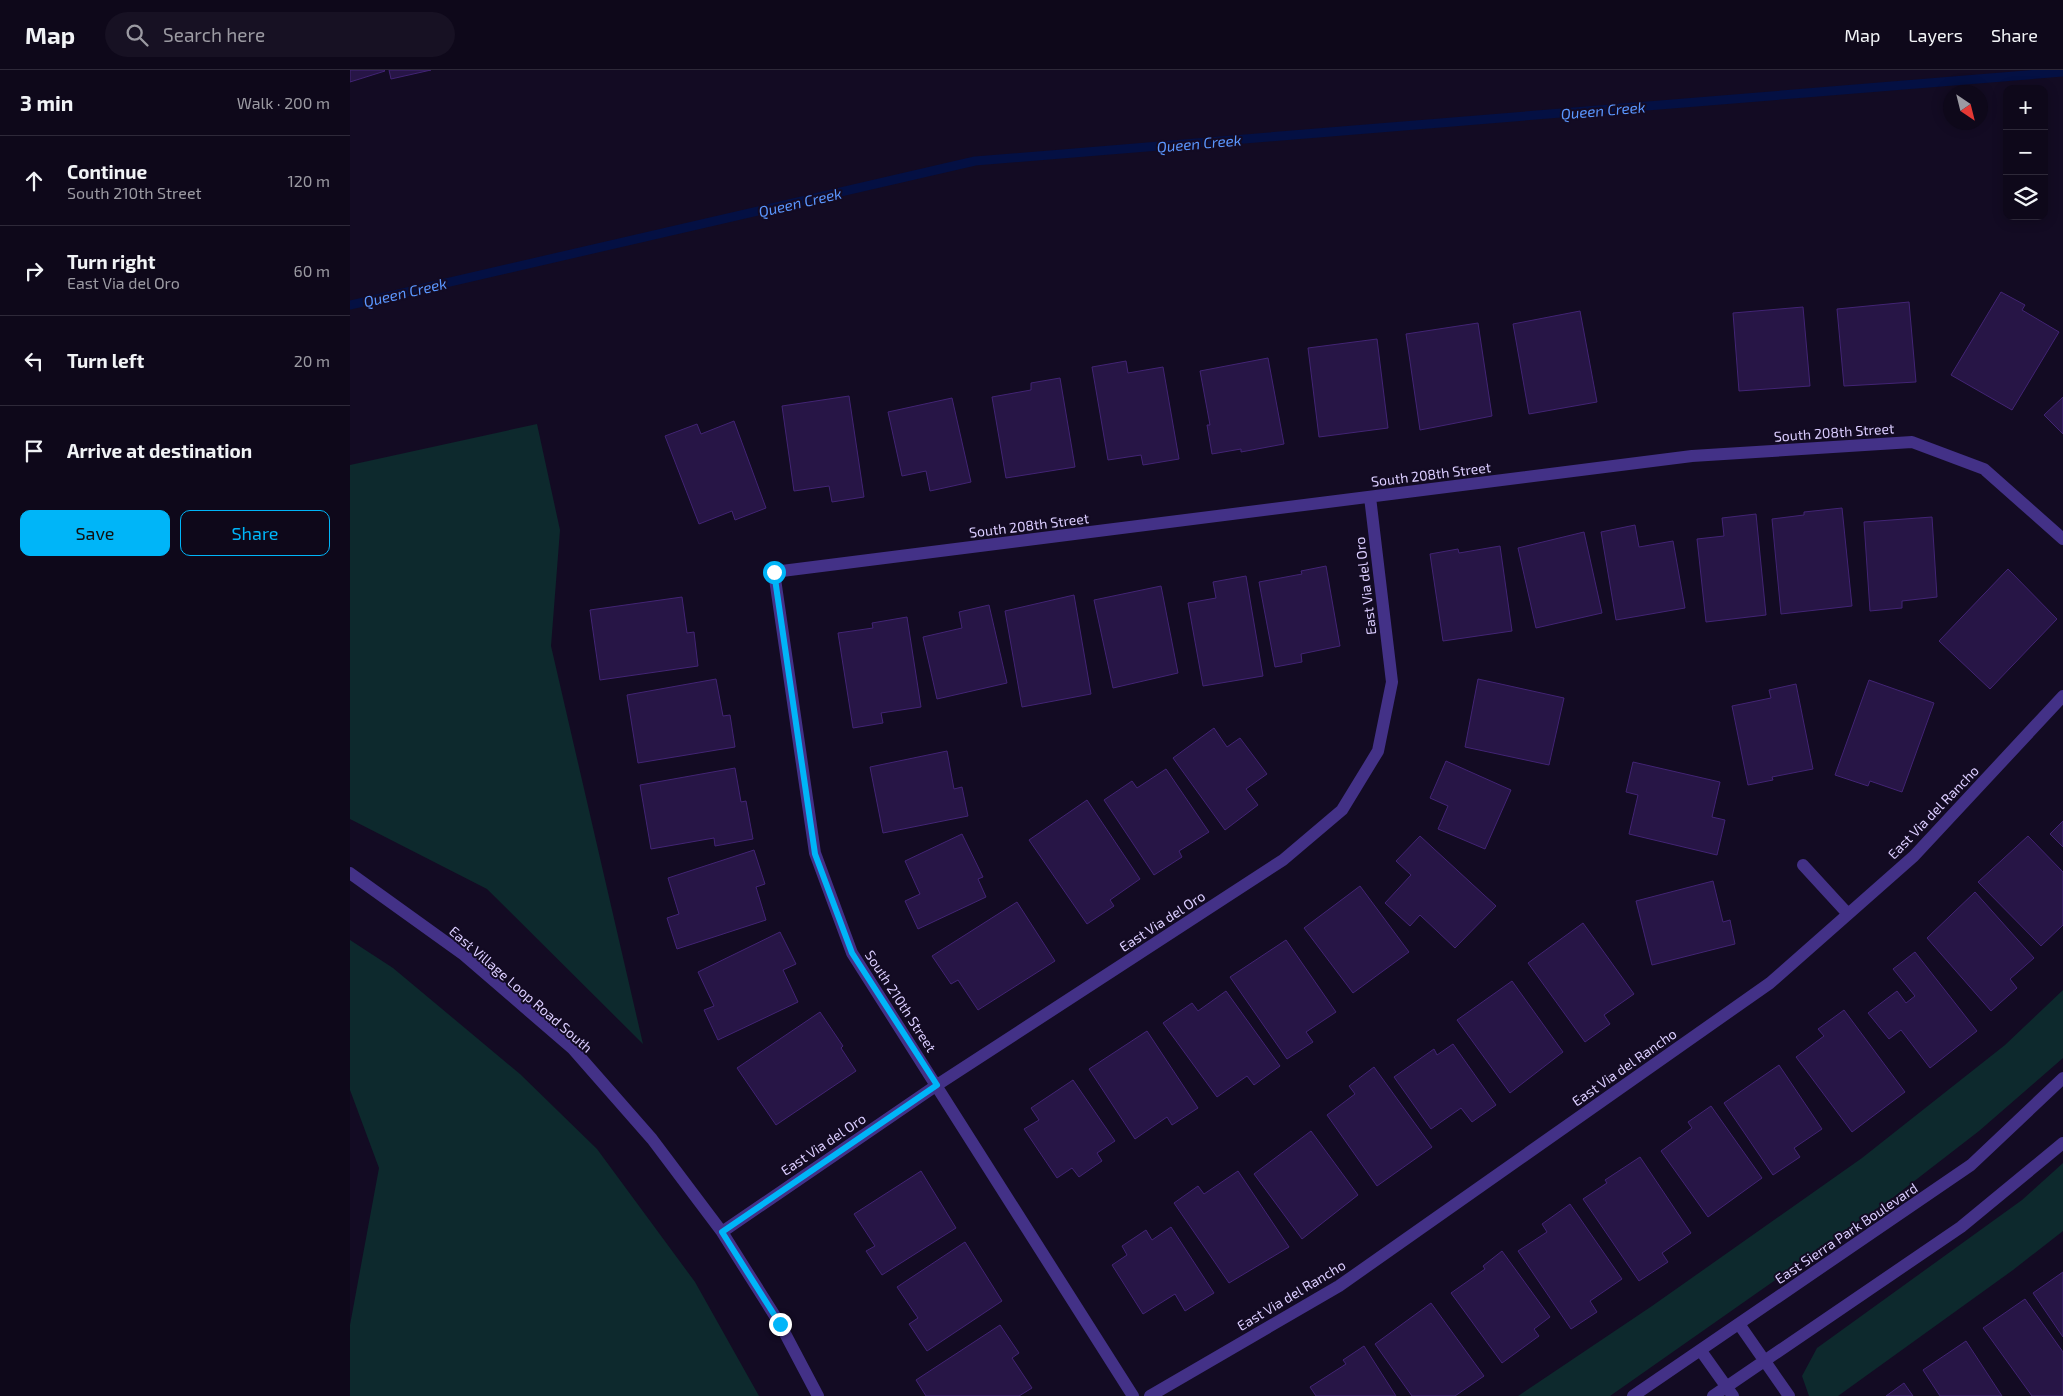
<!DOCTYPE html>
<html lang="en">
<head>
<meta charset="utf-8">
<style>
  body { margin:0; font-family:"Exo 2",sans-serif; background:#171123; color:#f1f3f6 }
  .controls { position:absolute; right:15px; top:15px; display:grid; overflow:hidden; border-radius:10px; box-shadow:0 2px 12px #0003 }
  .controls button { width:45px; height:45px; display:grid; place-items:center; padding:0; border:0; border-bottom:1px solid #2e2939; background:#0e081a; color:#f1f3f6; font:25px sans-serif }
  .compass { position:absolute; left:1593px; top:15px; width:45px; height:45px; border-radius:50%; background:#0e081a; box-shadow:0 2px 12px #0003; rotate:145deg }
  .stop { position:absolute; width:15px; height:15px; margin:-11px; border:4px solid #00b5f8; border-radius:50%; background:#fff }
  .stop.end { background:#00b5f8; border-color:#fff; box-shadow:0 1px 5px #0008 }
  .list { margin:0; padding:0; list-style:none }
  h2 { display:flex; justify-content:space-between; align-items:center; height:65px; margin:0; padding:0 20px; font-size:21px }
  h2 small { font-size:16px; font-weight:400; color:#9b9aa2 }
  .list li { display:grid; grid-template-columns:32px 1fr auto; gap:15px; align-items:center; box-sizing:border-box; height:90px; padding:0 20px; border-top:1px solid #2e2939 }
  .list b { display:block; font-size:19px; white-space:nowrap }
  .list p { margin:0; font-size:16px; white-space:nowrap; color:#9b9aa2 }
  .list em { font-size:16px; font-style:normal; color:#9b9aa2 }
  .actions { display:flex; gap:10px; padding:15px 20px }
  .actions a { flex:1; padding:11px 0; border:1px solid #00b5f8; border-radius:10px; text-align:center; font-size:18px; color:#00b5f8 }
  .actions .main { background:#00b5f8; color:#111 }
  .icon { flex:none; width:28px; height:28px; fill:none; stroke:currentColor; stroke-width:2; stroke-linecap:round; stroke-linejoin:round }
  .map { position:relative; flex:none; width:1713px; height:1326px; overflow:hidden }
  header { display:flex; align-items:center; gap:30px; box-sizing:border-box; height:70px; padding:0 25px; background:#0e081a; border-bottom:1px solid #2e2939 }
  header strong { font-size:24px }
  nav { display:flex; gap:28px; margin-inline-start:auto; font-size:18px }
  .search { width:350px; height:45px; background:#171123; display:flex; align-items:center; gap:12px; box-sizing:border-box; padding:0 18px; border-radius:28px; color:#9b9aa2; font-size:19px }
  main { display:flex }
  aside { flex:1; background:#0e081a }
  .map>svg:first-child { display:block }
</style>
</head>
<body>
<header>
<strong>Map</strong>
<div class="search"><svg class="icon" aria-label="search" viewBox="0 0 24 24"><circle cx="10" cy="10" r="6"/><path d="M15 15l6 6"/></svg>Search here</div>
<nav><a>Map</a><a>Layers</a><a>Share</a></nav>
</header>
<main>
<aside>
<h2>3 min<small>Walk · 200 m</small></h2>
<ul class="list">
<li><svg class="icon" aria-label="ahead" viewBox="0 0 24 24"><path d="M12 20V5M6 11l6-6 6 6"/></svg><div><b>Continue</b><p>South 210th Street</p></div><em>120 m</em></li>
<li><svg class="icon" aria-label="right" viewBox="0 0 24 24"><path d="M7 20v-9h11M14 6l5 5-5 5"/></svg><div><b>Turn right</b><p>East Via del Oro</p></div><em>60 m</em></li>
<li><svg class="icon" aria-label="left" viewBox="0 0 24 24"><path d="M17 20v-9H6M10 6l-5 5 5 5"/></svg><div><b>Turn left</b></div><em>20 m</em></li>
<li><svg class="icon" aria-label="arrive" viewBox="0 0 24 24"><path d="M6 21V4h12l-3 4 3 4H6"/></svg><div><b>Arrive at destination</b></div></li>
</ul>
<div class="actions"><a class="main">Save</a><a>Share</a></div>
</aside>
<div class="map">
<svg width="1713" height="1326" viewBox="0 0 1713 1326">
  <rect width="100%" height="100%" fill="#130b23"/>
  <path fill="#0d292d" d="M187,354L210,460L201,576L293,974L137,819L0,749V395Z
    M0,870L43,898L170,1004L247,1079L345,1212L409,1326H0V1255L29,1098L0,1020Z
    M1713,920V988L1629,1061L1545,1126L1260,1326H1168L1302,1236L1512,1088L1655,975Z
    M1713,1093V1161L1663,1200L1488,1326H1459L1452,1306L1467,1278L1672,1130Z"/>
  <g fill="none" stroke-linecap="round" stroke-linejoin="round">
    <path stroke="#041043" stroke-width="9" d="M0,235L625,91L1713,2"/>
  </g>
  <path fill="#271546" stroke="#422474" d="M0,0H34L35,1L0,12Z
    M39,0H81L41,9Z
    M1651,222L1675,235L1672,240L1709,262L1662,340L1601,305Z
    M1559,232L1566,312L1494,316L1487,239Z
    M1453,237L1460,316L1389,321L1383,243Z
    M1230,241L1247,332L1179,344L1163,254Z
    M1128,253L1142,346L1070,360L1056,264Z
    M1027,269L1038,358L969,367L958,278Z
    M918,288L934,374L891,382V379L862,384L857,355H860L850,301Z
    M776,291L778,303L813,297L829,389L793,395L791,385L758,390L742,297Z
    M710,308L725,397L656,408L642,327L681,320V313Z
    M499,326L514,427L482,432L479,416L444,421L432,336Z
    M1713,327V364L1694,345Z
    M602,328L621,412L580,421L576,401L552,406L538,342Z
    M384,351L416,438L385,450L382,441L349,454L315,366L347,354L351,364Z
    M1492,438L1502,536L1431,544L1422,449L1454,445V442Z
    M1406,444L1416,545L1356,552L1347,469L1374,466L1372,448Z
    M1582,447L1587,527L1552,531V538L1520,541L1514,452Z
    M1285,455L1289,477L1323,471L1335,538L1266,550L1251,462Z
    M1234,462L1252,543L1186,558L1168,478Z
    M1150,476L1162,561L1093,571L1080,484L1108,479L1109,483Z
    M976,496L990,576L951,584L952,592L925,597L909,512L952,504L951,501Z
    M1658,499L1707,549L1640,619L1589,571Z
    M896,506L913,606L853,616L838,533L866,528L863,512Z
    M811,516L828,603L763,618L744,530Z
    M724,525L741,624L672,637L655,541Z
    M332,527L337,563L344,562L348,596L250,610L240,540Z
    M639,535L657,613L587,629L573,567L612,558L609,542Z
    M557,547L571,637L531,643L533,653L503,658L488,563L523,558L522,553Z
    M366,609L373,646L380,645L385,677L288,693L277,625Z
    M1128,609L1214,628L1199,695L1115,677Z
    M1519,610L1584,633L1552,722L1520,711L1518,716L1485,705Z
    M1446,614L1463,699L1422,707L1423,710L1398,715L1382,636L1421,628L1419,620Z
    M864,658L877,677L890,668L917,704L896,719L908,735L875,760L823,688Z
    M597,681L604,719L612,717L618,746L533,763L520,697Z
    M1096,691L1161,720L1135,779L1088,759L1098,736L1080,728Z
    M1283,692L1370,712L1362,747L1375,750L1367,785L1279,764L1288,725L1276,722Z
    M385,698L391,732L396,731L403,769L365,776L364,768L301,779L290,715Z
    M816,699L859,762L829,781L832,787L804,805L754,730L782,711L787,718Z
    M737,730L790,809L760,830L764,836L737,854L679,770Z
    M1713,751V777L1700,764Z
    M612,764L633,807L628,809L636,827L568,859L555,831L570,824L555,791Z
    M1070,766L1146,836L1105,878L1070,845L1060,856L1035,833L1061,805L1046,791Z
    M1678,766L1713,802V855L1691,876L1628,812Z
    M404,780L415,814L406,817L416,850L327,879L317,848L329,844L318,808Z
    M1363,811L1373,852L1380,850L1385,874L1302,895L1286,831Z
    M1010,816L1059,882L1003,923L954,858Z
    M1625,822L1684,888L1660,909L1667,918L1641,941L1577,868Z
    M667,832L705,891L628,940L608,910L601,914L582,886Z
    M1233,853L1284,924L1254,945L1260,954L1235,972L1178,893Z
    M430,862L446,894L433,900L448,932L368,970L354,940L364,936L348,902Z
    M936,870L986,942L956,962L963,972L937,989L880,907Z
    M1565,882L1627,961L1580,998L1551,960L1539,969L1518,943L1547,921L1556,933L1565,926L1543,899Z
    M1162,911L1213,982L1160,1023L1107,950Z
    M876,921L930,996L904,1015L897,1006L867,1027L813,953L842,933L848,941Z
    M1494,940L1555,1022L1502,1062L1446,987L1474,966L1468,959Z
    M470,942L493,976L491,978L506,1001L426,1055L387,998Z
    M797,961L848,1038L822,1055L817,1047L785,1069L739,999Z
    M1103,974L1146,1035L1122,1052L1111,1038L1081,1059L1044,1007L1084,979L1087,985Z
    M1429,995L1472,1059L1444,1078L1450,1087L1423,1105L1374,1033Z
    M1024,997L1082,1077L1027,1116L977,1045L1005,1024L999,1016Z
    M723,1010L765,1071L747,1083L752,1091L729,1107L722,1098L707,1108L674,1059L689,1050L681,1038Z
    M1361,1036L1412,1108L1358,1147L1311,1081L1342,1058L1338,1052Z
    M961,1061L1008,1125L952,1169L904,1104Z
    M1290,1087L1341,1163L1312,1183L1318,1192L1289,1211L1233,1129L1257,1113L1255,1110Z
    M571,1101L606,1158L532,1205L516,1181L525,1176L504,1144Z
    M888,1101L939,1177L879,1213L824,1133L848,1116L854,1124Z
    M1220,1134L1272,1209L1240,1231L1247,1242L1221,1259L1168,1181L1197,1162L1192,1154Z
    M821,1157L864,1223L835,1241L825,1224L793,1244L762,1195L777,1185L772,1176L796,1160L802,1170Z
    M615,1172L652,1231L577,1281L559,1254L568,1248L547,1217Z
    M1152,1181L1200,1247L1184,1259L1189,1266L1152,1293L1101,1223L1135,1199L1133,1196Z
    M1713,1202V1267L1683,1223Z
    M1675,1229L1713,1282V1326H1682L1633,1258Z
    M1081,1233L1134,1306L1105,1326H1062L1025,1274Z
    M650,1255L669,1283L662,1288L682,1318L669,1326H576L566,1310Z
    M1616,1271L1652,1326H1590L1573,1300Z
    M1014,1276L1046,1326H966L960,1317L996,1294L993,1290Z
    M1554,1313L1563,1326H1536Z"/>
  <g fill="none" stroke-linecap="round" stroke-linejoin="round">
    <path stroke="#433187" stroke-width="12" d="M1453,795L1498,844
      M0,803L114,885L223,979L302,1069L372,1162L430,1254L468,1326
      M372,1162L587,1015L933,790L992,740L1028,681L1042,612L1020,427
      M1389,1254L1439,1326
      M1351,1281L1383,1326
      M783,1326L502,883L465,783L424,502L1342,386L1562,372L1634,399L1713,469
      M800,1326L989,1216L1420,913L1564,786L1713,626
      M1283,1326L1621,1095L1713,1008
      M1363,1326L1611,1157L1713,1073"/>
  </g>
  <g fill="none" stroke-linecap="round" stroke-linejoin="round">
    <path stroke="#00b5f8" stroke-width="6" d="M424,502L465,784L502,883L587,1015L372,1162L430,1254"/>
  </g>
  <g text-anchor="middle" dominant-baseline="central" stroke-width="4" stroke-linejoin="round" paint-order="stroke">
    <g font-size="14" fill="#dbcdff" stroke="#130b23">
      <text transform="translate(1484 362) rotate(-4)">South 208th Street</text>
      <text transform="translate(1081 404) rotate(-7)">South 208th Street</text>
      <text transform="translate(679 455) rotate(-7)">South 208th Street</text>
      <text transform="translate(1015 516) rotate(-97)">East Via del Oro</text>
      <text transform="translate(1583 742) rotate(-46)">East Via del Rancho</text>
      <text transform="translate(812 851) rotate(-33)">East Via del Oro</text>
      <text transform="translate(171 919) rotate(41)">East Village Loop Road South</text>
      <text transform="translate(551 931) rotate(57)">South 210th Street</text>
      <text transform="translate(1274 997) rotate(-35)">East Via del Rancho</text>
      <text transform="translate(473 1074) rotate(-34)">East Via del Oro</text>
      <text transform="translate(1496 1163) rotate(-34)">East Sierra Park Boulevard</text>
      <text transform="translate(941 1225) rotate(-31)">East Via del Rancho</text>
    </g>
    <g font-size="15" font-style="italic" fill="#5b97ff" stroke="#130b23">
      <text transform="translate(1253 40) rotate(-5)">Queen Creek</text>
      <text transform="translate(849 73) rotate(-5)">Queen Creek</text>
      <text transform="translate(450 132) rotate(-13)">Queen Creek</text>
      <text transform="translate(55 222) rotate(-13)">Queen Creek</text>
    </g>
  </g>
</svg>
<div class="controls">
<button>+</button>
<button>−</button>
<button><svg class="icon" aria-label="layers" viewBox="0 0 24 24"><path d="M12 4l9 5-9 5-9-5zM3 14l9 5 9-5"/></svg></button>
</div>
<svg class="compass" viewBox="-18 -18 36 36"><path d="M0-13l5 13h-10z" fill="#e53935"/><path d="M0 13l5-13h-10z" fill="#9b9aa2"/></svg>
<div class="stop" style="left:424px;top:502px"></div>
<div class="stop end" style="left:430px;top:1254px"></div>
</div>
</main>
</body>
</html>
